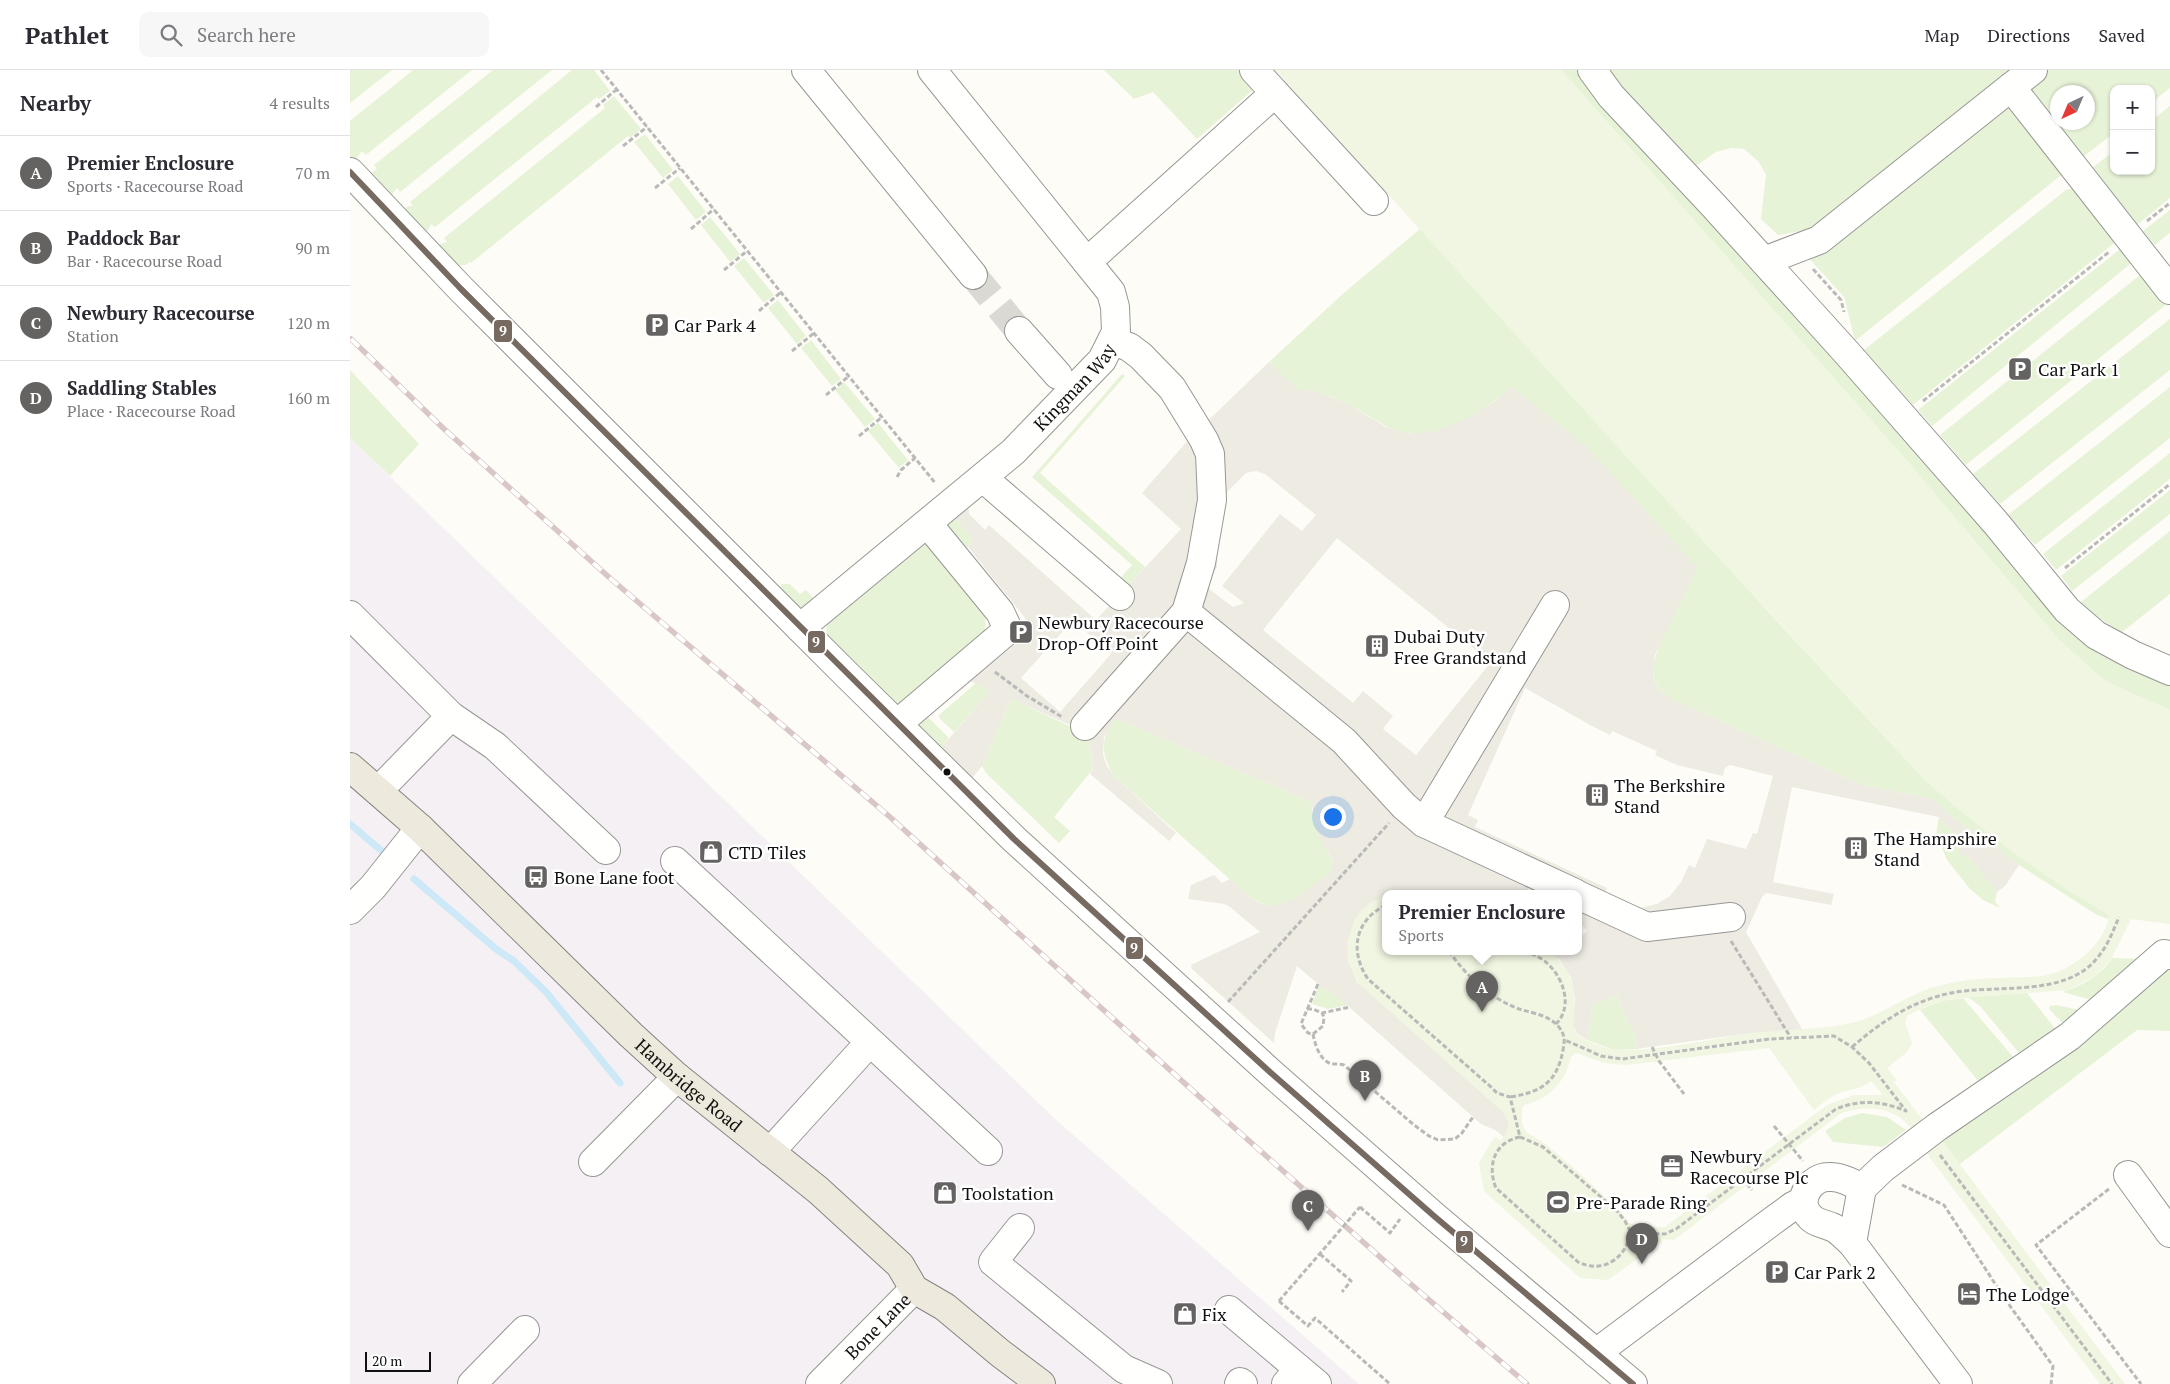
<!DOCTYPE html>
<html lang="en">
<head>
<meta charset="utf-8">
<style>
  body { margin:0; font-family:"PT Serif",serif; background:#f7f7f7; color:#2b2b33 }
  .controls { position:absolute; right:15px; top:15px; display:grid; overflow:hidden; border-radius:10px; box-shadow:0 1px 4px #0004 }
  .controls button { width:45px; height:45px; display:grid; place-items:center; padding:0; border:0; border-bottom:1px solid #e1e1e2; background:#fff; color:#2b2b33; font:25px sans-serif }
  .compass { position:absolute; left:1700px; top:15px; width:45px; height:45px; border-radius:50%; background:#fff; box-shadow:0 1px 4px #0004; rotate:224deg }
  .scale { position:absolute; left:15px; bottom:12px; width:66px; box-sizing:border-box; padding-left:5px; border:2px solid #111; border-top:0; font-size:14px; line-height:18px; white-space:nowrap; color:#111; -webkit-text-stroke:4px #fff; paint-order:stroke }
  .you { position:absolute; left:982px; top:746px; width:18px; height:18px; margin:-12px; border:4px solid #fff; border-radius:50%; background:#1a73e8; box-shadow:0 0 0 8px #1a73e833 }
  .badge { display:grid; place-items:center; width:32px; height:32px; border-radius:50%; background:#646362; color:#fff; font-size:16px; font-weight:700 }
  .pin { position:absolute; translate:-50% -41px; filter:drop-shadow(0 1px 2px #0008) }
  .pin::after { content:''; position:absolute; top:26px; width:18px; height:15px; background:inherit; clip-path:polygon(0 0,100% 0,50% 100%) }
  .popup { position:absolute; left:1032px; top:820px; width:200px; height:65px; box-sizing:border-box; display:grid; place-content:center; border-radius:10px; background:#fff; filter:drop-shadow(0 1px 4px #0005); font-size:16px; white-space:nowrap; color:#7c7c81 }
  .popup b { font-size:19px; color:#2b2b33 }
  .popup::after { content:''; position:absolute; left:50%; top:100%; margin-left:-10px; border:10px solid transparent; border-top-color:#fff }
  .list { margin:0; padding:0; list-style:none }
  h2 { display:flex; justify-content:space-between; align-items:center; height:65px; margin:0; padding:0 20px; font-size:21px }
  h2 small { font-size:16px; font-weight:400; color:#7c7c81 }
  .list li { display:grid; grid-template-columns:32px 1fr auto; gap:15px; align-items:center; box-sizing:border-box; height:75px; padding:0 20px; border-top:1px solid #e1e1e2 }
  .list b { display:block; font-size:19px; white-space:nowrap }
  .list p { margin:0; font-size:16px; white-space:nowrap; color:#7c7c81 }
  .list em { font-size:16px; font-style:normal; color:#7c7c81 }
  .icon { flex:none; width:28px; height:28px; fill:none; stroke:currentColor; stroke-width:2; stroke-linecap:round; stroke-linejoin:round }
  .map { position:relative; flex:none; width:1820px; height:1314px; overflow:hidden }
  header { display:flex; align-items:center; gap:30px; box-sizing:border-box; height:70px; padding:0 25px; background:#fff; border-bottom:1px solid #e1e1e2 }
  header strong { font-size:24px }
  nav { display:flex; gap:28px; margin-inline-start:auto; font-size:18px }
  .search { width:350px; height:45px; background:#f7f7f7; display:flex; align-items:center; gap:12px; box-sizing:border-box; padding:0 18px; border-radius:10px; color:#7c7c81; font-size:19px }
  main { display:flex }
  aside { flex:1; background:#fff }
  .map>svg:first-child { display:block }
</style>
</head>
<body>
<header>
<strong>Pathlet</strong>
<div class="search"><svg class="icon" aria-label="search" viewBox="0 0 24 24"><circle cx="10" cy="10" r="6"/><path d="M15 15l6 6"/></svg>Search here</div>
<nav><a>Map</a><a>Directions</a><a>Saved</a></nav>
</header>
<main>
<aside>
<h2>Nearby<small>4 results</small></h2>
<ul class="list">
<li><span class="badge">A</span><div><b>Premier Enclosure</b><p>Sports · Racecourse Road</p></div><em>70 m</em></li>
<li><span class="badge">B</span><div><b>Paddock Bar</b><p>Bar · Racecourse Road</p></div><em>90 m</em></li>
<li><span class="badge">C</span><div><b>Newbury Racecourse</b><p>Station</p></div><em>120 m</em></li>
<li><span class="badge">D</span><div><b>Saddling Stables</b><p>Place · Racecourse Road</p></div><em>160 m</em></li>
</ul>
</aside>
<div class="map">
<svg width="1820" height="1314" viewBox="0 0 1820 1314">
  <rect width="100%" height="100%" fill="#fdfcf7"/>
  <path fill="#f5f0f3" d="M0,368L705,1049L1009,1314H0Z"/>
  <path fill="#e7f3d7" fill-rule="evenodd" d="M0,0H42L0,33Z
    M63,0H122L16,85L12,81L6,89L0,88V51Z
    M143,0H202L50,122L47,118L41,126L19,104L27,99L24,95Z
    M222,0H244L260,21L249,29L247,27L85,157L81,154L79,159L74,162L54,140L58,136H63L60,132Z
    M754,0H892L904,19L847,69L803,22L784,29Z
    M1211,0H1231L1416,201L1432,233L1465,270L1494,287L1664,481L1820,607V640L1763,615L1747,604L1709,570L1551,384Z
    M1251,0H1671L1466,159L1428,165L1411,149L1416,105L1409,92L1394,79L1381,78L1366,82L1343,98Z
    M1697,0H1820V18L1801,33V19H1764V63L1733,87L1676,16ZM1708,22H1738V52H1708Z
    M264,26L291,59L280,68L278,66L121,193L119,192L116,195H105L88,177L90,174L97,172L94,168L255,38L253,35Z
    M1658,30L1715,102L1505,271L1494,227L1458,187Z
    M1820,36V128L1787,155L1742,98L1764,81V101H1801V51Z
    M295,64L323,100L313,108L284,72Z
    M328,106L356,142L346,150L318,114Z
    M1727,117L1768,170L1563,335L1514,280L1716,120Z
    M1820,140V163L1805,175L1793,161Z
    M360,147L390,184L380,192L351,155Z
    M1070,159L1425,549L1577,712L1698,806L1759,845L1758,849L1747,845L1669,795L1598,744L1583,729L1512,715L1321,629C1314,623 1306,617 1304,608C1297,588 1336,518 1347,497L1161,318C1128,345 1078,381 1034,355C1007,339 979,320 947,320L919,292L995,222Z
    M1774,176L1785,190L1582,356L1568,340Z
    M394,188L424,225L414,233L384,196Z
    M1795,201L1818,233L1616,395L1590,365Z
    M428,230L456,266L447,274L418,238Z
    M1820,249V300L1650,434L1623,404Z
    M461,270L491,309L482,316L451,278Z
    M0,300L69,374L40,406L0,368Z
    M772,304L775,306L690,403L795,497L775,519L767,512L782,495L682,407Z
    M494,312L525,349L515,357L485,320Z
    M1820,317V368L1685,475L1658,445Z
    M528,353L558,390L549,398L518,361Z
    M1820,383V409L1706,500L1693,484Z
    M1820,420V444L1722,521L1711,506Z
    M602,449L607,450L622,469L618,477H608L593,453Z
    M1820,461V524L1771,563L1748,547L1731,532Z
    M576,474L584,476L636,545L635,561L640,564L550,637H546L480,572C475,563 475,557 479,549L569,476Z
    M432,514H440L450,524L456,520L466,531L455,538H449L429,519Z
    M626,613L641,620L604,662L590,649L589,645Z
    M661,629L739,665L743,699L704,747L720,761L709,773L636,703L632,696Z
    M577,646L599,668L589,680L568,658L567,652Z
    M764,650H769L959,731L962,734V741L977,782L984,793L983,798C972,813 943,836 924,836C916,836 909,832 902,829L765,707C752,688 749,670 764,650Z
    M1589,747L1613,773L1617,785L1647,822L1645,831L1650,838L1633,830L1620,819L1597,790L1586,764Z
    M1762,888L1790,889L1746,931L1712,922C1730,917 1752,905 1762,888Z
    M1818,897L1820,898V961L1787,960L1610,1094L1591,1069Z
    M969,915L975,920L981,921L998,935L978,939L962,934Z
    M1677,923L1707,961L1669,983L1630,936L1618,927Z
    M1267,926L1287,969L1286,979L1264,980L1237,970L1243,934Z
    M1613,928L1664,988L1629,1012L1570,940L1590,931Z
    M1706,935L1735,941L1715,956L1699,939L1700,936Z
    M1512,1043L1537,1047L1556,1060L1533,1077L1483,1072L1475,1061L1495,1048Z"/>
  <path fill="#f0f6e1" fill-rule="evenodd" d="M925,0H1211L1551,384L1709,570L1747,604L1763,615L1820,640V854L1781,849L1760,891L1745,906L1718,920L1601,929L1576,937L1558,945L1555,952L1562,973L1557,982L1537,998L1547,1010L1544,1012L1572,1049L1591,1069L1775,1314H1750L1575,1081C1570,1073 1565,1064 1560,1057C1543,1036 1513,1035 1490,1044L1324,1170L1313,1169L1312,1174L1310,1172L1258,1210L1230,1208L1134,1121L1129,1093L1143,1069L1146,1067L1150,1071C1157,1063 1159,1053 1154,1043L1016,922C985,888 991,842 1036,825V881L1200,882C1220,898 1226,917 1224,942C1224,948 1222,955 1225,960C1229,968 1242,973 1250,976C1281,988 1365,968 1400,963C1436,958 1474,961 1509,951C1538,942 1562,921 1592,915C1611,910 1632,908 1652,908C1672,907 1693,909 1712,900C1733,890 1756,870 1759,845C1694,808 1633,762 1577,712L1355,473ZM1419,978L1464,1040C1471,1034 1479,1028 1487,1024C1501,1018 1508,1021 1521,1011L1533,1025H1504L1477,1035L1315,1157H1291L1281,1154L1268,1139L1225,1099L1197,1075L1176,1062L1172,1053V1040L1174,1035C1199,1029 1215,1013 1221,987L1226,983L1254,993L1276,995Z"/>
  <path fill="#edebe2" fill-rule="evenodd" d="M919,292L947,319L962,320L979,326L998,334L1036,357L1059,364L1086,361L1114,350L1141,334L1162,317L1237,377L1347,497L1305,585L1303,607L1307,616L1314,623L1321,629L1512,715L1583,729L1598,744L1669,795L1655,816L1647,822L1617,785H1610L1608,774L1612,772L1589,747L1442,717L1423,812L1484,824L1481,835L1416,823L1412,827L1396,862L1452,959L1400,963L1286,979L1287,969L1267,926L1243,934L1237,970L1228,964L1223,956L1225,928L1221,908L1210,890L1197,881H1228V870L1237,861L1228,851V823L1181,814L1176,823H1036V825L1020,833L1011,841L1004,851L997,872L998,891L1007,912L1154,1043L1159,1055L1154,1067L1145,1060L1131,1054L981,921L975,920L947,896L925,963L924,973L842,899L841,895L910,862L880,837L874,834L838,829L841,815L864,805L872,813L880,809L902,829L912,834L924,836L949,827L979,803L984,793L972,773L964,754L962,734L959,731L769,650H764L754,667L753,685L757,696L765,707L826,763L819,771L740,704L743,699L739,665L736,662L661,629L632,696L620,711L589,680L641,620L620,611L668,572L677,560L676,549L618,477L622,469L607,450L602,449L618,433L619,444L635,460L639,455L746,550L831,459L792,423L840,368ZM906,401L915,404L966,445L952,461L930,444L872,516L894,533L883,537L854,515L867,497L868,452L875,424L896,403ZM987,468L1141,592L1066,685L1033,659L1043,646L1013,621L1003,633L913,560ZM723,550L761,584L710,642L671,608ZM1175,618L1242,656L1260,665L1262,661L1307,681L1305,685L1327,695L1373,706L1375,698L1380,695L1423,706L1407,764L1403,763L1396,779L1357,769L1345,798L1339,795L1331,812L1320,826L1307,834L1290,838L1277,836L1253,825L1257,818L1125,757L1128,750L1118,745Z"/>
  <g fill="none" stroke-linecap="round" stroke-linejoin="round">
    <path stroke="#cde8f7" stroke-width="7" d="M0,754L34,783
      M64,809L146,879L164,891L196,922L270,1013"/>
    <path stroke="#dad9d4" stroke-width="28" stroke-dasharray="28 14" stroke-linecap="butt" d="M623,205L669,261"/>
    <defs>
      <g id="minor">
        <path d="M456,0L623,205"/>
        <path d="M1242,0L1261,26L1364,136L1497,283L1645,452L1717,540L1746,565L1783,585L1820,601"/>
        <path d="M1661,17L1683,0"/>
        <path d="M925,23L1024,131"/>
        <path d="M0,102L111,219L497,605L664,769L921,1003L1084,1146L1283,1314"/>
        <path d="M1414,191L1469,170L1661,17L1820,220"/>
        <path d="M737,192L925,23L904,0"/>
        <path d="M669,261L708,305"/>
        <path d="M633,408L770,526"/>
        <path d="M836,542L994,671L1054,736L1074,753L1225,823"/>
        <path d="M0,545L101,646L145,676L256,780"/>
        <path id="s1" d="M450,558L663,382L752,290L766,262L765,237L761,222L582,0"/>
        <path d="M547,654L653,564L657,557L650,542L578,454"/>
        <path d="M735,656L836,542L851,493L862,430L860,384L854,370L822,318L791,286L779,277L763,271"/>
        <path d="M28,721L101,646"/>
        <path d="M1074,753L1205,535"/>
        <path d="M325,791L638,1081"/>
        <path d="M1228,825L1297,857L1381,847"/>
        <path d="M0,840L23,817L70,758"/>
        <path d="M420,1082L519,973"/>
        <path d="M243,1092L327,1007"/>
        <path d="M1778,1105L1820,1163"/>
        <path d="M1512,1118C1503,1113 1489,1106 1479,1107C1461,1107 1447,1128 1457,1143C1464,1154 1474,1153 1484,1158C1490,1161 1496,1168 1502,1173L1608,1314"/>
        <path d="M670,1158L643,1192L774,1299L808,1314"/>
        <path d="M1502,1173L1512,1118L1533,1098L1587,1057L1720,966L1814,884L1820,885"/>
        <path d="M879,1240L949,1299"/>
        <path d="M1246,1283L1421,1152L1443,1136L1453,1131"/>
        <path d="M122,1314L175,1260"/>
        <path id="s2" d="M470,1314L564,1219"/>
        <path d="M889,1314L890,1312L893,1314"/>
        <path d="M936,1314L949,1299L967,1314"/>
      </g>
      <g id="major">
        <path id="s3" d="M0,697L70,758L281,965L327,1007L468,1120L550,1195L564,1219L595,1237L650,1283L691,1314"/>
      </g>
    </defs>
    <use href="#minor" stroke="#979795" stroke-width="30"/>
    <use href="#major" stroke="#858482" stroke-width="30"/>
    <path stroke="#b9b9b8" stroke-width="3" stroke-dasharray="5 2.5" stroke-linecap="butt" d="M251,0L586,414
      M246,37L267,19
      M273,76L297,57
      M305,118L330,98
      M1797,151L1820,133
      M341,159L364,139
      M1463,199L1491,230L1494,242
      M374,200L397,181
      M409,241L431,222
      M442,281L464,263
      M476,325L499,306
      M1573,331L1759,182
      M509,366L532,347
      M547,407L551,400L565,388
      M1715,498L1820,414
      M645,602L677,626L712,647
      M1036,835C1005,850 999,881 1018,909L1141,1017L1147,1023L1160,1027L1170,1067L1193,1077L1267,1141L1275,1151L1281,1163L1315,1164L1326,1159L1486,1039C1511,1029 1532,1031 1556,1041L1519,993L1502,977L1484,966L1419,969L1272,989L1251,986L1215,970
      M1381,871L1441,968
      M1099,881C1116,906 1140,928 1169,939C1182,943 1198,945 1208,956C1215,964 1215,970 1213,980C1207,1012 1192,1022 1160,1027
      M1174,881C1183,884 1192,888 1198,894C1214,909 1223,937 1206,954
      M968,914L951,954L958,963L963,964C965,975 970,991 982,994C986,994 990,994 994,995L1064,1055L1079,1066L1088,1070L1105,1069L1112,1063L1123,1047
      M878,932L1039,753
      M957,939H963L972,943L1000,937
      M963,964L973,956L974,947L972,943
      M1302,977L1309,991L1334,1024
      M1502,977C1532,951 1562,931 1601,923C1646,914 1717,928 1748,887C1758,875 1763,861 1769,847
      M1424,1056L1453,1091
      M1170,1067C1144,1072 1137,1096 1146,1118L1228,1192C1253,1204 1275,1189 1281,1163
      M1590,1085L1762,1314
      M1392,1108L1402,1120
      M1552,1115L1594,1135L1655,1229L1703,1296L1701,1314
      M1759,1119L1686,1175L1791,1314
      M1010,1137L1040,1163L1050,1149
      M970,1184L1001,1211L992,1222
      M929,1231L958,1256L965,1248L1040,1314"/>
    <use href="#minor" stroke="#fffffe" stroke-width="28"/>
    <use href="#major" stroke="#ede9dc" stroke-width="28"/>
    <defs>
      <path id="rail" d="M1,269L93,358L261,509L540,747L862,1038L1056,1210L1177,1314"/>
    </defs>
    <use href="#rail" stroke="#d9c6c7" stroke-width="5.5"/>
    <use href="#rail" stroke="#fff" stroke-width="4" stroke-dasharray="11" stroke-linecap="butt"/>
    <path stroke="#b9b9b8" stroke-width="3" stroke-dasharray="5 2.5" stroke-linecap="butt" d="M929,1231L1010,1137"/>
    <defs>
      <path id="bus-1" d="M0,102L111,219L664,769L921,1003L1084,1146L1283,1314"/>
    </defs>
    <use href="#bus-1" stroke="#fff" stroke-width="10"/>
    <use href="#bus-1" stroke="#766a61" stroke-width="6"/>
  </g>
  <defs>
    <symbol id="parking-square" viewBox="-11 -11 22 22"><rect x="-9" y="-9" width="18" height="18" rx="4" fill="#646362" stroke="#fff"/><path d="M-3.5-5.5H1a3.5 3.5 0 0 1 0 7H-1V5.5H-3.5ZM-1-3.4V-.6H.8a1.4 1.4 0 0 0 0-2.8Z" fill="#fff"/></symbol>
    <symbol id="building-square" viewBox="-11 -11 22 22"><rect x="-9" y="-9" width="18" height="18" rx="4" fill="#646362" stroke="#fff"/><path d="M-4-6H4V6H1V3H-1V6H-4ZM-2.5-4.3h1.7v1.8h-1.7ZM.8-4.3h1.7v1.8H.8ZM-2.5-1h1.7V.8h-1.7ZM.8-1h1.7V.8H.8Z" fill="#fff"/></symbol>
    <symbol id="shop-square" viewBox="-11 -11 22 22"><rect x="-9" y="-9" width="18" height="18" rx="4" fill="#646362" stroke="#fff"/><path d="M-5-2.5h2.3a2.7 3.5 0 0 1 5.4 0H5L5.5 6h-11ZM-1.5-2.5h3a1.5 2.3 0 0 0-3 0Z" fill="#fff"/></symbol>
    <symbol id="bus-square" viewBox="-11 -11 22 22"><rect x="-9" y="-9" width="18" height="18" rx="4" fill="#646362" stroke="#fff"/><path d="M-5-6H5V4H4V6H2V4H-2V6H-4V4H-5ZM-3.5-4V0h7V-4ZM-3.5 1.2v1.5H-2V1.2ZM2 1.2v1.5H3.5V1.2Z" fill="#fff"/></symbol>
    <symbol id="office-square" viewBox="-11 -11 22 22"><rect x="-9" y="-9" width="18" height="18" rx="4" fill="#646362" stroke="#fff"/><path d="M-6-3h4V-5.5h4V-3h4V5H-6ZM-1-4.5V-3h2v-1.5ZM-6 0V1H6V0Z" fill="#fff"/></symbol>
    <symbol id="stadium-square" viewBox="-11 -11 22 22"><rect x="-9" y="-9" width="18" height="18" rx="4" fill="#646362" stroke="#fff"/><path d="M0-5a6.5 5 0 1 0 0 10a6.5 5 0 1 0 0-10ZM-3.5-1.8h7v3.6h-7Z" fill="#fff"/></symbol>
    <symbol id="hotel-square" viewBox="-11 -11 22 22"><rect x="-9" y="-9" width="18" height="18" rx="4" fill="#646362" stroke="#fff"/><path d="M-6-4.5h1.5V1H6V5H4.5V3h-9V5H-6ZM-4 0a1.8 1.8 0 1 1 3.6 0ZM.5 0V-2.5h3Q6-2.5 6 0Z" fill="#fff"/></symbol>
  </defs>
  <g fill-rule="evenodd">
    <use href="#parking-square" x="293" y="241" width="28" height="28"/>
    <use href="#parking-square" x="1656" y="285" width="28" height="28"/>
    <use href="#parking-square" x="657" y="548" width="28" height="28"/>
    <use href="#building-square" x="1013" y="562" width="28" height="28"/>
    <use href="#building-square" x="1233" y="711" width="28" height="28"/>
    <use href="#building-square" x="1492" y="764" width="28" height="28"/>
    <use href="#shop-square" x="347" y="768" width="28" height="28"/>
    <use href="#bus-square" x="172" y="793" width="28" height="28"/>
    <use href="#office-square" x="1308" y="1082" width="28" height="28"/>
    <use href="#shop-square" x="581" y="1109" width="28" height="28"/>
    <use href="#stadium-square" x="1194" y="1118" width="28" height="28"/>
    <use href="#parking-square" x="1413" y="1188" width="28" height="28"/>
    <use href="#hotel-square" x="1605" y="1210" width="28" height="28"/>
    <use href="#shop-square" x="821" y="1230" width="28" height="28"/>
  </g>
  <circle fill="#111" stroke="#fff" stroke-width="2" cx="597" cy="702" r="4.5"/>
  <g text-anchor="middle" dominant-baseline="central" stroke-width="5" stroke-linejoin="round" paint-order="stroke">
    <g font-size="18" fill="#111" stroke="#fff" text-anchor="start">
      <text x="324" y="255">Car Park 4</text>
      <text x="1688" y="299">Car Park 1</text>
      <text x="688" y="552">Newbury Racecourse<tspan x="688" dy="21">Drop-Off Point</tspan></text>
      <text x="1044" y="566">Dubai Duty<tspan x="1044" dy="21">Free Grandstand</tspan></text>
      <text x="1264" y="715">The Berkshire<tspan x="1264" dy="21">Stand</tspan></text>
      <text x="1524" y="768">The Hampshire<tspan x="1524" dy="21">Stand</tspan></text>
      <text x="378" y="782">CTD Tiles</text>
      <text x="204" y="807">Bone Lane foot</text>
      <text x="1340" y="1086">Newbury<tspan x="1340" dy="21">Racecourse Plc</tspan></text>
      <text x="612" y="1123">Toolstation</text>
      <text x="1226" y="1132">Pre-Parade Ring</text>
      <text x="1444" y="1202">Car Park 2</text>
      <text x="1636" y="1224">The Lodge</text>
      <text x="852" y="1244">Fix</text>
    </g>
    <g font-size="18" fill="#111" stroke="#fff">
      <text stroke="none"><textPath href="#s1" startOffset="366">Kingman Way</textPath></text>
      <text stroke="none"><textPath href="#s3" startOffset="465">Hambridge Road</textPath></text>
      <text stroke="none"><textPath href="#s2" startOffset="82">Bone Lane</textPath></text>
    </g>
  </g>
  <g stroke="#fff" stroke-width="2">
    <rect x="143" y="249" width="20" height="24" rx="5" fill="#766a61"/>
    <rect x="457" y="560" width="19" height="24" rx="5" fill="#766a61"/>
    <rect x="775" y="866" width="19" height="24" rx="5" fill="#766a61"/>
    <rect x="1105" y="1160" width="19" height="24" rx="5" fill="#766a61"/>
  </g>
  <g font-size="14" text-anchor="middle" font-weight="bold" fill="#fff">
    <text x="153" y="266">9</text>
    <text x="466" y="577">9</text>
    <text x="784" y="883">9</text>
    <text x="1114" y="1176">9</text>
  </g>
</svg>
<div class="controls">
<button>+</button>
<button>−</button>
</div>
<svg class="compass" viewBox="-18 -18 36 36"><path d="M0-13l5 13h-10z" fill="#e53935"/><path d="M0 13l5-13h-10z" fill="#7c7c81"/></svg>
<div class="scale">20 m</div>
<div class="you"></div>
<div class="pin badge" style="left:1132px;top:942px">A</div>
<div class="popup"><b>Premier Enclosure</b>Sports</div>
<div class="pin badge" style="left:1015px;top:1031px">B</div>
<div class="pin badge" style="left:958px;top:1161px">C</div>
<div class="pin badge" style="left:1292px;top:1194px">D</div>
</div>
</main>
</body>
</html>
